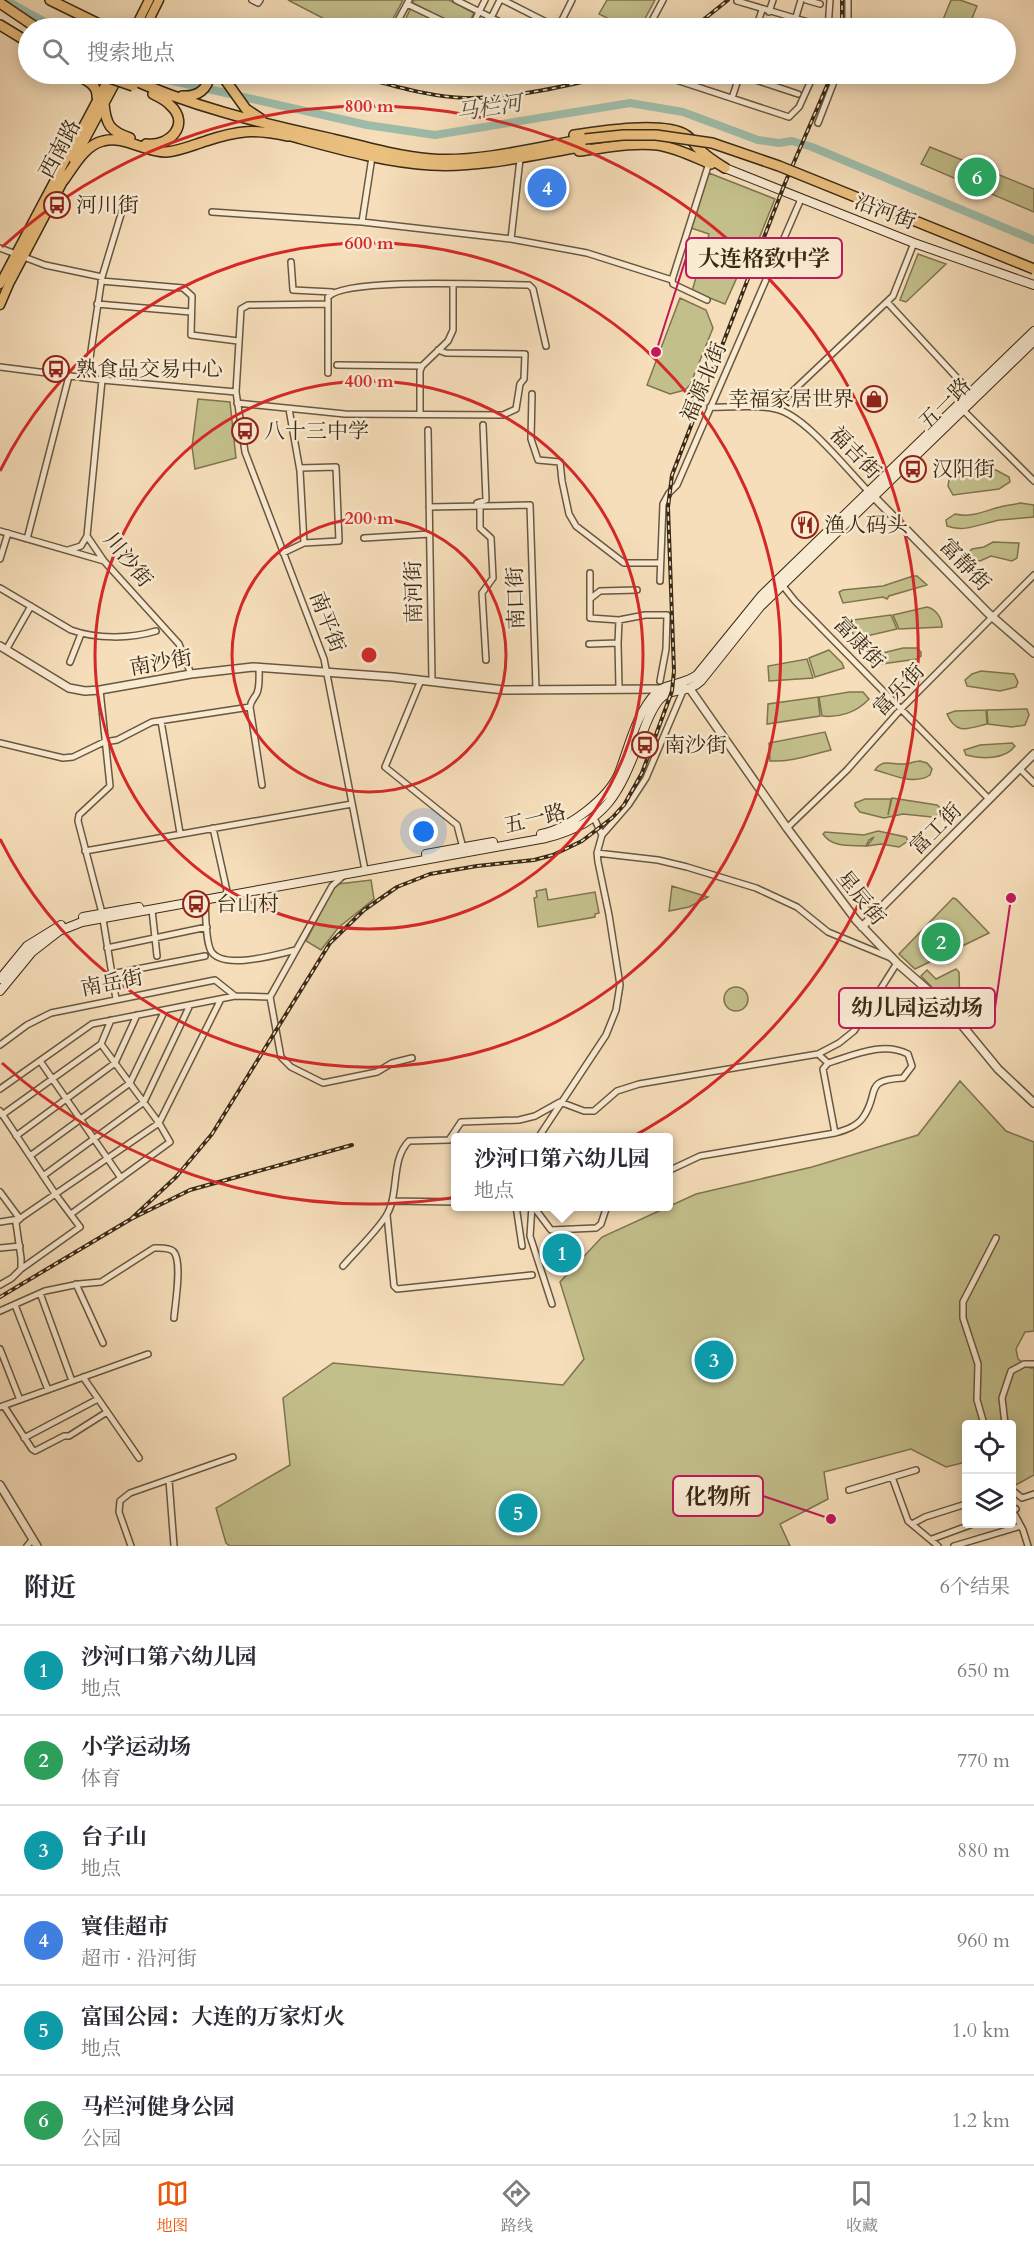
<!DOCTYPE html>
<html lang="zh">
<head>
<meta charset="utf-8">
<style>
  body { margin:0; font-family:Cardo,"Noto Serif SC",serif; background:#f7f7f7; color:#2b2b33 }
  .controls { position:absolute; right:18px; bottom:18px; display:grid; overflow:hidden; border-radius:6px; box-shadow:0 3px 15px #0003 }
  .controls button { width:54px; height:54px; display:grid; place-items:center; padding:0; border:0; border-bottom:2px solid #e1e1e2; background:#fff; color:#2b2b33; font:30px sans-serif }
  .you { position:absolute; left:424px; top:832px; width:21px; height:21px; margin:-15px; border:4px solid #fff; border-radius:50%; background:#1a73e8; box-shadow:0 0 0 9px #1a73e833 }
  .badge { display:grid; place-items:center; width:39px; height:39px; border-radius:50%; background:#ea580c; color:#fff; font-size:20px; font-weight:700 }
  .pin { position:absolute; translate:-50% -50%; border:3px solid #fff; box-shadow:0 2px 6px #0006 }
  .popup { position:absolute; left:451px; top:1133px; width:222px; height:78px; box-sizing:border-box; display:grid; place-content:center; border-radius:6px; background:#fff; filter:drop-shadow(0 2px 4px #0005); font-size:20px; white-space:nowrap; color:#7c7c81 }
  .popup b { font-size:22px; color:#2b2b33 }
  .popup::after { content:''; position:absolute; left:50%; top:100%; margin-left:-12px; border:12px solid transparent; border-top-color:#fff }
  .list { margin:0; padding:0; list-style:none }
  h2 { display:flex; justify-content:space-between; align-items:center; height:78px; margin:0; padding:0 24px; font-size:26px }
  h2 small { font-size:20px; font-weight:400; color:#7c7c81 }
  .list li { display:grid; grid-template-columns:39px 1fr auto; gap:18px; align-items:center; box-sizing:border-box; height:90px; padding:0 24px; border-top:2px solid #e1e1e2 }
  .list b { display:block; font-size:22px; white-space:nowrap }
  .list p { margin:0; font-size:20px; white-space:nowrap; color:#7c7c81 }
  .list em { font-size:20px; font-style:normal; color:#7c7c81 }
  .icon { flex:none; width:33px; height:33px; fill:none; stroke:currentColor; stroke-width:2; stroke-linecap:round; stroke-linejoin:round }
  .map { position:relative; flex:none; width:1034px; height:1546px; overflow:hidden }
  .search { position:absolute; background:#fff; box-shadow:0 3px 15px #0003; left:18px; right:18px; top:18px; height:66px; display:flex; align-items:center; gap:15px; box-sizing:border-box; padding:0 21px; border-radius:33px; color:#7c7c81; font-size:22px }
  .sheet { height:618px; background:#fff }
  nav { display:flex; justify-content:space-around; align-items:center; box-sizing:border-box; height:84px; border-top:2px solid #e1e1e2; background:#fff; font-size:16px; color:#7c7c81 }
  nav a { display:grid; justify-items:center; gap:3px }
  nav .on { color:#ea580c }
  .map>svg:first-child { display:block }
</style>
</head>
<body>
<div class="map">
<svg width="1034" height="1546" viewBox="0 0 1034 1546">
  <rect width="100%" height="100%" fill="#f6deba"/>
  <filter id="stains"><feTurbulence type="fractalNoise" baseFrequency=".00333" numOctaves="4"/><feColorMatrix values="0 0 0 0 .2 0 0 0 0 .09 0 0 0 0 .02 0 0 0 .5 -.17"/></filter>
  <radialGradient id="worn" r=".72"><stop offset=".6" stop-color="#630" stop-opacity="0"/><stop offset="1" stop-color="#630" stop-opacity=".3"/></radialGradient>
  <path fill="#c3bf8b" stroke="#7e7450" stroke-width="1.5" d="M288,0H403L388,28H342Z
    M414,0H449L474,13L466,28H462L413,3Z
    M607,0H655L640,28H627L599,14Z
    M951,0H960L977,6L968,28H958L942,22Z
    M411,8L451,28H412L403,24Z
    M930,147L1034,189V212L921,164Z
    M709,173L775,199L745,273H739L725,304L692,291L709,234L691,228Z
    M918,254L946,264L906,302L900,300Z
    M680,298L706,310L713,328L690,385L685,390L670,394L647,385Z
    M198,399L230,402L236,458L195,469L192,447Z
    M991,470H996L1009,477L1010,482L999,489L953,495L948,486L949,480L954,476Z
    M1020,503L1034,505V517C1023,518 1011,519 1000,520C982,523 965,533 947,526L946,520L955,514C972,518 984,511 1000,507C1006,505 1013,505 1020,503Z
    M993,542L1019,543L1017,558L1012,561L991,556L980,561L973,560L970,551L972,549L984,547Z
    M913,576H917L927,585L889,596L887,599L883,597L843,603L839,592L843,590L883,586Z
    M927,607C936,609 942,618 942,627L899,629L893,615Z
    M891,615L897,629L858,638H855L849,624L853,620Z
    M903,648H917L921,652V656L917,659L882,664L877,661L878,654Z
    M829,650L842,663L844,668L815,677L809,658Z
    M807,659L813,678L769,681L768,666Z
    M981,671L1014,674L1018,682L1016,687L1000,691L967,686L965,680L972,674Z
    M849,692H863L869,699C857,712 840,718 822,716L819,697Z
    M818,697L820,716L767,724L768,704Z
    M1025,709H1027L1029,715L1025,725L1012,727L988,724L987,710Z
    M986,710L987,724C970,728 956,736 947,714L955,711Z
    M825,732L831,750C810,755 792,762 770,761L769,743Z
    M1012,743L1015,746C1005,760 981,759 966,755L964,750L980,745Z
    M920,761L927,763L932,769L930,775C914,786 891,774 875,770C883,758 892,765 904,764C909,764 915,761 920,761Z
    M892,798L937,805L942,809L941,814L932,817L903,814L884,818L860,812L855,806V803L865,799H891L888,815Z
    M878,831L906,837L908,841L899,847L881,844L867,846L874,837L869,840L866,846C851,845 832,848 823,834L825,832L864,835Z
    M371,880L374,899L338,928L321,950L306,941L334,887L338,884Z
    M672,886L708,897L689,907L669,911Z
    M546,889L548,900L595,892L599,913L595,914V917L538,927L534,898L537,897L536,891Z
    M953,898L956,899L989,933L915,969L899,954Z
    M956,969L959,972L960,1010L956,1012L921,976L927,970L936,979Z
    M724 999a12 12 0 1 1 24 0a12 12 0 1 1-24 0Z
    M960,1081L1006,1131L1034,1142V1331L1025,1332L1016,1349L1018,1359L1030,1368H1034V1475L1012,1487V1424H966V1462L946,1467L911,1449L824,1472L828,1499L780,1524L790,1546H230L226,1543L216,1508L290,1465L283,1398L333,1363L563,1385L584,1359L560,1282L602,1237L696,1194L812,1167L918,1135Z"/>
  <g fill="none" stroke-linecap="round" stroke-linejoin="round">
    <path stroke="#9ebdaa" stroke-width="8" d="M5,0L56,28
      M145,74L155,77L367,125L435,135L630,103L683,112L758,140L779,143L792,141L812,147L1034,240"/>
    <defs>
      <path id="minor" d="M252,0L258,3L260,0
        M456,0L512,28
        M503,0L558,28
        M806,0L820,4
        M737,1L818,25
        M407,4L457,28
        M769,12L773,0
        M795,20L801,0
        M394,28L409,0
        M471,28L485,0
        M486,28L500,0
        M558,28L572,0
        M648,28L663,0
        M756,28L762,10
        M828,28L830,0
        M848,28V0
        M658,74L789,117L799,107L814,74
        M738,74L798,94
        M732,98L740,74
        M818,123L837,74
        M212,212L362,222L372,157
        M362,222L511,239L587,253L672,280L673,284L707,300
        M511,239L520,159
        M0,248L45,265L102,277
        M291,262L293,290L332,292
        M672,280L709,163
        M101,281L183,288L192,296L191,335L238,341
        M887,302L971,393
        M97,304L191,312
        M327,304L248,305L241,309L236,392L245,452L324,659L365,870
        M337,365L422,366
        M0,367L102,380L236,392
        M328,373V297C345,277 497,285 529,285L533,289L546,346
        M87,378L102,277L122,211
        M102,380L87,536L104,561L179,644L191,674
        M532,394L531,439L538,460L560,462L562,481L569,514L576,526L624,563H660
        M237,403L345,414L503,415L516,409L520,384L524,379L525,354L446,353L438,350
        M710,407C731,408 756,404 776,409C805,415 848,471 870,493
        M775,408L893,296L914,243
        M961,408L1034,481
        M289,409L300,471L304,543
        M420,414V371L422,366L448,341L453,330V285
        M428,430L432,681
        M477,503L486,500L483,425
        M480,506V528L491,538L493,578L482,593L486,660
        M429,507L530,505L536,689
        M0,531L104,561
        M364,538L430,534
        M27,539L69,376
        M68,550L81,546L87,536
        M283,553L304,543L339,541L336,467L300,468
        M0,559L8,533
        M590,573V618L619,620L645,615H667L666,649L660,681
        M660,581L663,504L669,493L677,485L801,199
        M783,586L795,601L989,799
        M0,588L71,630C96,639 130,639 156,631
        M590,599L600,591L637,590
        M618,643L619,620
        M589,644L618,643L619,688
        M6,650L31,606
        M70,662L81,634
        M259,667C259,675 260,686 257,693C254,699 251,700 250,707L262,785
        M421,680L385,767L457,825L463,848
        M100,690L110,786L79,815L78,821L102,913L116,999
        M161,721L180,833
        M0,743L63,758L73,757L104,742L117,740L152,722L250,707
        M1020,769L1034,783
        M213,828L227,891
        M787,828L847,770L901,709L1034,575
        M602,835L629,804L646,778L683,691
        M85,851L352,804
        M597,853L658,860L687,867L756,888L797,907L828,932L891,958
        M205,900C206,912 205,940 211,951C223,971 278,954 296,950
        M152,910L157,956
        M107,948L207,927
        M111,974L205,956
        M270,997L281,1057L291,1067L323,1083L377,1072L392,1063L412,1058
        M270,997L332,886L343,876
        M0,1045L27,1025L51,1013L215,980L235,996
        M40,1061L121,1178
        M828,1063L823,1069L835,1133
        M0,1089L92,1024L235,996L270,997
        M0,1111L56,1195L80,1227L21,1269
        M2,1115L101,1044L111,1020
        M16,1136L115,1063L137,1015
        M538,1138L606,1035L616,1010L620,985L609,915L598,862L597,853L602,835L594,818
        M30,1156L130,1083L165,1010
        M668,1171L700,1156L835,1133C846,1130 858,1126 864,1116C880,1092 863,1080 903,1078L912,1066L908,1054C883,1041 854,1055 828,1063L818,1054
        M43,1176L144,1102L190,1005
        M0,1192L20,1219
        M392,1201L456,1202
        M516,1206L522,1246
        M532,1206L530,1236L552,1304
        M533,1206L551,1230L596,1228L601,1224L607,1206
        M71,1214L170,1142L159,1123L101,1044
        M387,1215L394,1286L397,1289L532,1275
        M0,1222L19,1219
        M0,1248L20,1246
        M343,1266C356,1251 376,1232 386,1216C400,1194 390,1160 409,1141L449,1140L461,1122L519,1120L535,1116L560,1102L584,1111H594L617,1091L639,1084L818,1054L839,1043L854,1031L897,963
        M76,1284L103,1343
        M0,1285L12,1278L21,1269V1258L16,1223L19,1219L159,1123L221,999
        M40,1293L72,1381
        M15,1305L48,1390
        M0,1311L45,1291L79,1284L101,1282L154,1248C160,1248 168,1247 173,1251C183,1260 175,1304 174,1318
        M0,1349L20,1400
        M83,1377L139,1458
        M4,1406L32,1449L35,1451L64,1436H69L107,1412
        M0,1407L148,1354
        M984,1424L977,1400L978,1364L963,1318V1302L996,1238
        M1005,1424L1002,1398L1011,1371L1024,1364H1034
        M24,1438L98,1399
        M892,1477L908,1521L938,1546
        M169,1480L174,1546
        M849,1490L916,1470
        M1012,1490L1022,1498L1034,1494
        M1012,1511L1016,1509
        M1015,1515L1023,1530L1028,1546
        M912,1524L925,1517L966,1504
        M932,1539L973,1524
        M27,1546L33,1539
        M131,1546L119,1512L120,1501L130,1493L233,1457
        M954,1546L1021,1526"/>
      <path id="tertiary" d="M875,498L988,613L1034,653
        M0,646L69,688L85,691L100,690L191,674L253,667L393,677L504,690L663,689
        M690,689L787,828L856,920L897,963L929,991L961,1024L998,1069L1034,1103
        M862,927L1034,754
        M0,1485L37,1546"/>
      <path id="secondary" d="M725,168L914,243L1034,285
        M541,834C568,829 608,799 619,773C629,747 636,714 656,693C666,683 684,685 697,675L762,595L1034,331
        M426,854L493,842
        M83,917L139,907
        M0,979L27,946L61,925
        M0,991L32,952L59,931L82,922L546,838C607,822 618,795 640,740C645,727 650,710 660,699C671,687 688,694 701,681L760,607L1034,341"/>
      <path id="primary" d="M135,28L149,0
        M145,28L159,0
        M74,160L119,76
        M0,284L111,74
        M0,305L9,284L67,174"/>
      <path id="trunk" d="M50,0L107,28
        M0,3L37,28
        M0,25L28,42
        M134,28H135
        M74,74C84,79 98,84 97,97
        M120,74C188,106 260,123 333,139C365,147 398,156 431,159C476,163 540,147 585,139
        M221,74L246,109L261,119
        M182,96C198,97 208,89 210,74
        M104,104C106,125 110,131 130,138
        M283,134C332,147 381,162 431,165C482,168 536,154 586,146
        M574,135C600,131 664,121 686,135C691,138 694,144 698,148C706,156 715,162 725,168
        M146,144C170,147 191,124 170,105C166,100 159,97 153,94
        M579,151C605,148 632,142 658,145C677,148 694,157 711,164
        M64,180C74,166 85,145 103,141C124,135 144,152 166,152C180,151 193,145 206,141C239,130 254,129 288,136"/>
    </defs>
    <use href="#minor" stroke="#69573e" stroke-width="8"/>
    <use href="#tertiary" stroke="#69573e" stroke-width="10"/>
    <use href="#secondary" stroke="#3a2a15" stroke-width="10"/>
    <use href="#primary" stroke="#3a2a15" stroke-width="11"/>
    <use href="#trunk" stroke="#3a2a15" stroke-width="12"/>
    <use href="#minor" stroke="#f9ead2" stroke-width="5"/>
    <use href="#tertiary" stroke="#f9ead2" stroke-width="7"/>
    <use href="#secondary" stroke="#f9ead2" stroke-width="8"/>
    <use href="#primary" stroke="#ebbf7d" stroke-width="8"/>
    <use href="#trunk" stroke="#ebbf7d" stroke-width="9"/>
    <defs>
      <path id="rail" d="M131,22L162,28
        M693,28L728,0
        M842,28V0
        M348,74C386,83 426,97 466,98C512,99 571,85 616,74
        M131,1219L176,1177L212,1134L330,943L364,910L397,887L430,874L477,866L534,860L553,855L582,841L612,818L624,805L642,773L672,691L674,671L668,507L672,475L785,183L832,74
        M0,1297L131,1219L190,1190L352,1145"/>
    </defs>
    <use href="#rail" stroke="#3a2a15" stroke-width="4"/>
    <use href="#rail" stroke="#f9ead2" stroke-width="1.5" stroke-dasharray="4.5" stroke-linecap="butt"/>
    <defs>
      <path id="trunk-bridge" d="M98,74L133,86
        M585,139L623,135H656L712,143L779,166L1034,269"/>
    </defs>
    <use href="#trunk-bridge" stroke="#3a2a15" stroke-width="12" stroke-linecap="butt"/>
    <use href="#trunk-bridge" stroke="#ebbf7d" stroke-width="9"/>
  </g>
  <g fill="none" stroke="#d62828" stroke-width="3">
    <circle cx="369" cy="655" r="137"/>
    <circle cx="369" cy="655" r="274"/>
    <path d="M0 471A412 412 0 1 1 0 839"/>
    <path d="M2 247A549 549 0 1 1 2 1063"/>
  </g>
  <defs>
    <symbol id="bus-ring" viewBox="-11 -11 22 22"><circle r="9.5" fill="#f9ead2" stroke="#8f2418" stroke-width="1.5"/><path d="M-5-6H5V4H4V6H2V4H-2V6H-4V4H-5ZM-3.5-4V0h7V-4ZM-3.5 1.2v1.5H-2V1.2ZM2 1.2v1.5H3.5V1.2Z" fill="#8f2418"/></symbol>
    <symbol id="shop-ring" viewBox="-11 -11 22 22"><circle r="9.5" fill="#f9ead2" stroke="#8f2418" stroke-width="1.5"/><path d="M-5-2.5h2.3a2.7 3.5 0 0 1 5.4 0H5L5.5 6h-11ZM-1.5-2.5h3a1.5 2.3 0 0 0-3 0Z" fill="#8f2418"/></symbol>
    <symbol id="restaurant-ring" viewBox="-11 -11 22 22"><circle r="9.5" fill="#f9ead2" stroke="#8f2418" stroke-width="1.5"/><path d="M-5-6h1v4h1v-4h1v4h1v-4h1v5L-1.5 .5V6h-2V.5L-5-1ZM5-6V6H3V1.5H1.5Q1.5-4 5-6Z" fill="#8f2418"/></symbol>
  </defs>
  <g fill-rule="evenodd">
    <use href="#bus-ring" x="42" y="190" width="30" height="30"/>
    <use href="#bus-ring" x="41" y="354" width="30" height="30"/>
    <use href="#shop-ring" x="859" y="384" width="30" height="30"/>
    <use href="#bus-ring" x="230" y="416" width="30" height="30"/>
    <use href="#bus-ring" x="898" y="454" width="30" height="30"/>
    <use href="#restaurant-ring" x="790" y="510" width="30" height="30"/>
    <use href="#bus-ring" x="630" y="730" width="30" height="30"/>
    <use href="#bus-ring" x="181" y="889" width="30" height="30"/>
  </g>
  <g text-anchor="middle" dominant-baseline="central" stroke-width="5" stroke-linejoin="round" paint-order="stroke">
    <g font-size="21" fill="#3a2a15" stroke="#f9ead2">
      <text transform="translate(60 149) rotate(-62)">西南路</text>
      <text transform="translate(885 212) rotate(21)">沿河街</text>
      <text transform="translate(704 382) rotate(-67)">福源北街</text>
      <text transform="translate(945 404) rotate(-45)">五一路</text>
      <text transform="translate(855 453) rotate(46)">福吉街</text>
      <text transform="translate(128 560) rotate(51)">川沙街</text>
      <text transform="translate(965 565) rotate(46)">富静街</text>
      <text transform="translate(414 592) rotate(-91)">南河街</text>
      <text transform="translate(516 598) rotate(-92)">南口街</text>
      <text transform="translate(327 622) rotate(69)">南平街</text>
      <text transform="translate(859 643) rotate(46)">富康街</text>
      <text transform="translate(161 663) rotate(-10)">南沙街</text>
      <text transform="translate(899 690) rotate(-46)">富乐街</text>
      <text transform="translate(535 819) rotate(-14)">五一路</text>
      <text transform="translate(936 829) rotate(-45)">富工街</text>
      <text transform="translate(861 898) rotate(51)">星辰街</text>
      <text transform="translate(112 983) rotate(-11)">南岳街</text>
    </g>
    <g font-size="21" fill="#3a2a15" stroke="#f9ead2" text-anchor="start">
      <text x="76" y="205">河川街</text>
      <text x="76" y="369">熟食品交易中心</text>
      <text x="854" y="399" text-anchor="end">幸福家居世界</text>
      <text x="264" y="431">八十三中学</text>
      <text x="932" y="469">汉阳街</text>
      <text x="824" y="525">渔人码头</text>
      <text x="664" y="745">南沙街</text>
      <text x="216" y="904">台山村</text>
    </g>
    <g font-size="22" font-style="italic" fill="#534f3a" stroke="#f9ead2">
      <text transform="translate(489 108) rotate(-9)">马栏河</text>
    </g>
  </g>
  <circle cx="369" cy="655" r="9" fill="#d62828" stroke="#f9ead2" stroke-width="3"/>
  <g font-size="18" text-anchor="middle" font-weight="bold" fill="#d62828" stroke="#f9ead2" stroke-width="5" stroke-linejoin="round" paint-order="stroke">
    <text x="369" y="112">800 m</text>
    <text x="369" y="249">600 m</text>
    <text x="369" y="387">400 m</text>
    <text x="369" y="524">200 m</text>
  </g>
  <path fill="none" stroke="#c2185b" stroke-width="2" d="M656 352L686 258M1011 898L995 1008M831 1519L763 1496"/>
  <g fill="#c2185b" stroke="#f9ead2" stroke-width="2">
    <circle cx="656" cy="352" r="6"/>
    <circle cx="1011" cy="898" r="6"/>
    <circle cx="831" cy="1519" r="6"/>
  </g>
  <g fill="#f9ead2" stroke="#c2185b" stroke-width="2">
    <rect x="686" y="238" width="156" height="40" rx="6"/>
    <rect x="839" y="988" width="156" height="40" rx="6"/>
    <rect x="673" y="1476" width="90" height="40" rx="6"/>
  </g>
  <g font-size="22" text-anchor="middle" font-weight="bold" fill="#3a2a15">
    <text x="764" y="266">大连格致中学</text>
    <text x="917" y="1015">幼儿园运动场</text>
    <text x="718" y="1504">化物所</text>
  </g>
  <rect width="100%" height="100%" filter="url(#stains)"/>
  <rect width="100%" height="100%" fill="url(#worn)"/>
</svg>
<div class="controls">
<button><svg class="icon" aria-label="locate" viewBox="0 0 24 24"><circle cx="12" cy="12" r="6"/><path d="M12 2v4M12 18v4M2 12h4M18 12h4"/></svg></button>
<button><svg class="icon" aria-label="layers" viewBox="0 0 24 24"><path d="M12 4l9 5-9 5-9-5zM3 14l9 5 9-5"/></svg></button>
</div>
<div class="you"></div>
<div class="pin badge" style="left:562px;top:1253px;background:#0f9aa8">1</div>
<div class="popup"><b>沙河口第六幼儿园</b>地点</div>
<div class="pin badge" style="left:941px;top:942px;background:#2e9e5b">2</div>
<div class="pin badge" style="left:714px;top:1360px;background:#0f9aa8">3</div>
<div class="pin badge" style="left:547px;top:188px;background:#3f7fe0">4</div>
<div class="pin badge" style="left:518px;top:1513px;background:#0f9aa8">5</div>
<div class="pin badge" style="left:977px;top:177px;background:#2e9e5b">6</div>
<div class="search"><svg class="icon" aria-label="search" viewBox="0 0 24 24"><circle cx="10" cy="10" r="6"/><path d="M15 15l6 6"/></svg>搜索地点</div>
</div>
<section class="sheet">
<h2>附近<small>6个结果</small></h2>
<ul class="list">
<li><span class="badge" style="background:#0f9aa8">1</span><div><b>沙河口第六幼儿园</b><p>地点</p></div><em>650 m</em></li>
<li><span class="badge" style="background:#2e9e5b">2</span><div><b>小学运动场</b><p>体育</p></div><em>770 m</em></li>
<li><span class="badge" style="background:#0f9aa8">3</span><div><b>台子山</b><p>地点</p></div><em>880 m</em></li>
<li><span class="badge" style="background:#3f7fe0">4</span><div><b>寰佳超市</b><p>超市 · 沿河街</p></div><em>960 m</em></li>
<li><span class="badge" style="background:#0f9aa8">5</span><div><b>富国公园：大连的万家灯火</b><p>地点</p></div><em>1.0 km</em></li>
<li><span class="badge" style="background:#2e9e5b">6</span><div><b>马栏河健身公园</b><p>公园</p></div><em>1.2 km</em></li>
</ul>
</section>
<nav>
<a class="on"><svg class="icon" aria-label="map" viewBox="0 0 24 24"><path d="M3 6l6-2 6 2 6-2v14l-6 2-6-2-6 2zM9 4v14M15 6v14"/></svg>地图</a>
<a><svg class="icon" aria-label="directions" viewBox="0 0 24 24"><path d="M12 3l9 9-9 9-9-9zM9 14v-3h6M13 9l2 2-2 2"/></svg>路线</a>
<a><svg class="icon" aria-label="saved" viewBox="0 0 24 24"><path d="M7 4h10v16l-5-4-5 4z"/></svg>收藏</a>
</nav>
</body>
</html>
